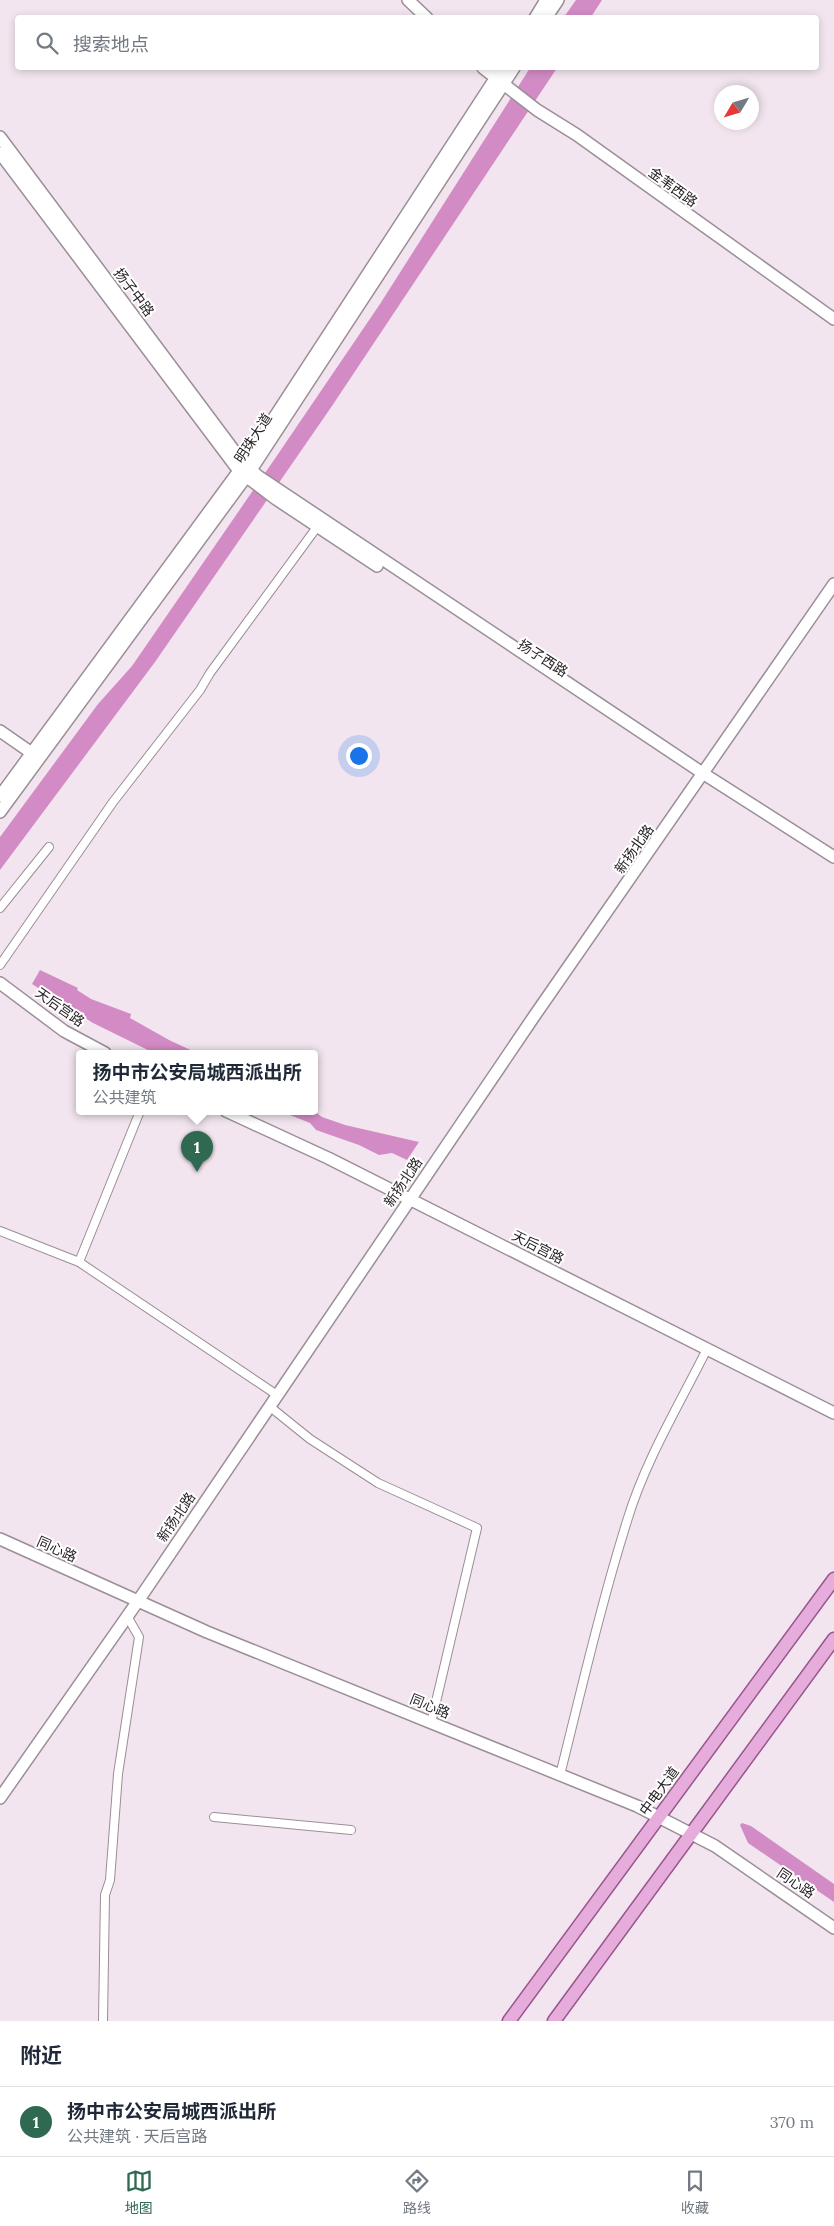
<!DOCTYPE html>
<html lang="zh">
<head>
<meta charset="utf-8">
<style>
  body { margin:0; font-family:Lora,"Noto Sans SC",serif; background:#f6f6f7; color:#1f2937 }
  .compass { position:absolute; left:714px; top:85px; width:45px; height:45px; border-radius:50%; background:#fff; box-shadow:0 2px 8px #0003; rotate:232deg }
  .you { position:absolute; left:358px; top:755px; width:18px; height:18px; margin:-12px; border:4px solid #fff; border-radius:50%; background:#1a73e8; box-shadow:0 0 0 8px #1a73e833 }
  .badge { display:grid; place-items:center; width:32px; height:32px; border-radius:50%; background:#306951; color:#fff; font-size:16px; font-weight:700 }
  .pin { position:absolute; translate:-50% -41px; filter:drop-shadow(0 1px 2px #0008) }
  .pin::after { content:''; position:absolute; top:26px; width:18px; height:15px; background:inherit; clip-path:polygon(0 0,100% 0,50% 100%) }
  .popup { position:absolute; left:76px; top:1050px; width:242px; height:65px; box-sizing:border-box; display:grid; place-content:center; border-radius:5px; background:#fff; filter:drop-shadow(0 1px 4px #0005); font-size:16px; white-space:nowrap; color:#747a83 }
  .popup b { font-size:19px; color:#1f2937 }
  .popup::after { content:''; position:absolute; left:50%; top:100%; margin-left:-10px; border:10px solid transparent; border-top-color:#fff }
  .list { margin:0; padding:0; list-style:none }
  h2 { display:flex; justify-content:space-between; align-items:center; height:65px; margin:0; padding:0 20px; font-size:21px }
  h2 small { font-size:16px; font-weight:400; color:#747a83 }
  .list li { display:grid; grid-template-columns:32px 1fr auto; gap:15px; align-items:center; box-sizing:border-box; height:70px; padding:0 20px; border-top:1px solid #e0e1e3 }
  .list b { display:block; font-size:19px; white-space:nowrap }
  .list p { margin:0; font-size:16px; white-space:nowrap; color:#747a83 }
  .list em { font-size:16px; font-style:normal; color:#747a83 }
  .icon { flex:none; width:28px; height:28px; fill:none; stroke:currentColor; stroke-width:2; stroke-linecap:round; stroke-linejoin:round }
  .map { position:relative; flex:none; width:834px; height:2021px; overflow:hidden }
  .search { position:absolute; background:#fff; box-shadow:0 2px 8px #0003; left:15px; right:15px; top:15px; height:55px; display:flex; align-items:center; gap:12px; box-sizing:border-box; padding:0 18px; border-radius:5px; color:#747a83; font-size:19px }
  .sheet { height:135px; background:#fff }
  nav { display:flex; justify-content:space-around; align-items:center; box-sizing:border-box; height:70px; border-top:1px solid #e0e1e3; background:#fff; font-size:14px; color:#747a83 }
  nav a { display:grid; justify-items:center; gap:2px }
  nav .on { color:#306951 }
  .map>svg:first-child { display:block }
</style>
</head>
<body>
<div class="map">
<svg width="834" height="2021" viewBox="0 0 834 2021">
  <rect width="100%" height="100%" fill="#f2e5ef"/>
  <path fill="#d38bc5" d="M576,0H602L591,17H564Z
    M530,68H557L332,406L155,662L0,870V837L98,704L132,666L274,460L380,304Z
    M40,970L78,988L77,990L91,999L131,1014L130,1018L169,1040L197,1053H154L93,1023L32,984Z
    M280,1111H314L322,1117L345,1125L419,1142L407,1160L392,1153L379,1155L359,1145L316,1130L310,1123Z
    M742,1823L751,1826L834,1884V1902L748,1843L740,1825Z"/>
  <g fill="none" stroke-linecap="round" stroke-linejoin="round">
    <defs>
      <path id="street" d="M0,908L49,847
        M0,965L113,802L200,690L210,673L317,527
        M0,1231L79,1262L277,1395
        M79,1262L140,1111
        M269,1406L310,1439L378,1483L477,1528L431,1723
        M560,1775C581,1691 601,1604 627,1521C645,1461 679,1405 707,1349
        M214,1817L351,1830
        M103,2021L105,1895L110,1880L118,1774L139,1637L127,1616"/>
      <path id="secondary" d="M408,0L427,18
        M535,18L546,0
        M546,18L558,0
        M483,68L537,110L577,135L834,319
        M0,137L244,464L258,476L704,774L834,857
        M0,153L239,471L276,499L377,566
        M0,731L36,756
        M0,796L244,464L502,68
        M0,812L251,470L514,68
        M0,983L64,1031L105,1053
        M226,1111L328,1158L834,1413
        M0,1539L207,1632L637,1806L715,1846L834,1928
        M0,1798L138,1601L535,1015L834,584"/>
      <path id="primary" d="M509,2021L834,1579
        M554,2021L834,1639"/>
    </defs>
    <use href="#street" stroke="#9a8e97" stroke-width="10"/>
    <use href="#secondary" stroke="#9a8e97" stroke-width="14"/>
    <use href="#primary" stroke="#97568c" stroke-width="15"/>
    <use href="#street" stroke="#fff" stroke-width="8"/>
    <use href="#secondary" stroke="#fff" stroke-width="11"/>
    <use href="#primary" stroke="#e6acdc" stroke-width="12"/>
  </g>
  <g text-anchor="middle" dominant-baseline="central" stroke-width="4" stroke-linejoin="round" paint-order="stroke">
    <g font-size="14" fill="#241f23" stroke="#fff">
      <text transform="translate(673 187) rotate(36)">金苇西路</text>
      <text transform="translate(134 292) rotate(53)">扬子中路</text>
      <text transform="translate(253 438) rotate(-57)">明珠大道</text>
      <text transform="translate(543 658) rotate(33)">扬子西路</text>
      <text transform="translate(634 849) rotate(-55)">新扬北路</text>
      <text transform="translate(60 1007) rotate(35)">天后宫路</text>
      <text transform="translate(403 1182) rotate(-56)">新扬北路</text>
      <text transform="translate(538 1247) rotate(27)">天后宫路</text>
      <text transform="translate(176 1517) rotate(-56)">新扬北路</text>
      <text transform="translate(57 1549) rotate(24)">同心路</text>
      <text transform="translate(430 1706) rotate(22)">同心路</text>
      <text transform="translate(659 1791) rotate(-54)">中电大道</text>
      <text transform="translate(796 1883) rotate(34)">同心路</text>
    </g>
  </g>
</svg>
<svg class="compass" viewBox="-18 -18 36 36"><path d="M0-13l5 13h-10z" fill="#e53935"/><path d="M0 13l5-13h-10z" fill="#747a83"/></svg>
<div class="you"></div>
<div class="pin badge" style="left:197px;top:1172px">1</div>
<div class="popup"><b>扬中市公安局城西派出所</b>公共建筑</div>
<div class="search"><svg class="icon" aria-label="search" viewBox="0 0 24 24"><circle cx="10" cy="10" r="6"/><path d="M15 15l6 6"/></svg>搜索地点</div>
</div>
<section class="sheet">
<h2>附近<small></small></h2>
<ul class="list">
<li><span class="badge">1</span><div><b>扬中市公安局城西派出所</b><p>公共建筑 · 天后宫路</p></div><em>370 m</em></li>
</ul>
</section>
<nav>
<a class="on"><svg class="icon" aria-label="map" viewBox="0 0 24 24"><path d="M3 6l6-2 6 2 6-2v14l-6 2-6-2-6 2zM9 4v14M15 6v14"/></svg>地图</a>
<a><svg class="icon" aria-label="directions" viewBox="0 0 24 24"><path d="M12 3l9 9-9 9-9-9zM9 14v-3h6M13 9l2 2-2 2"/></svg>路线</a>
<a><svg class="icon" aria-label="saved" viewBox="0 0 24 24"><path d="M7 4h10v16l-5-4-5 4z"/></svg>收藏</a>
</nav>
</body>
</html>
